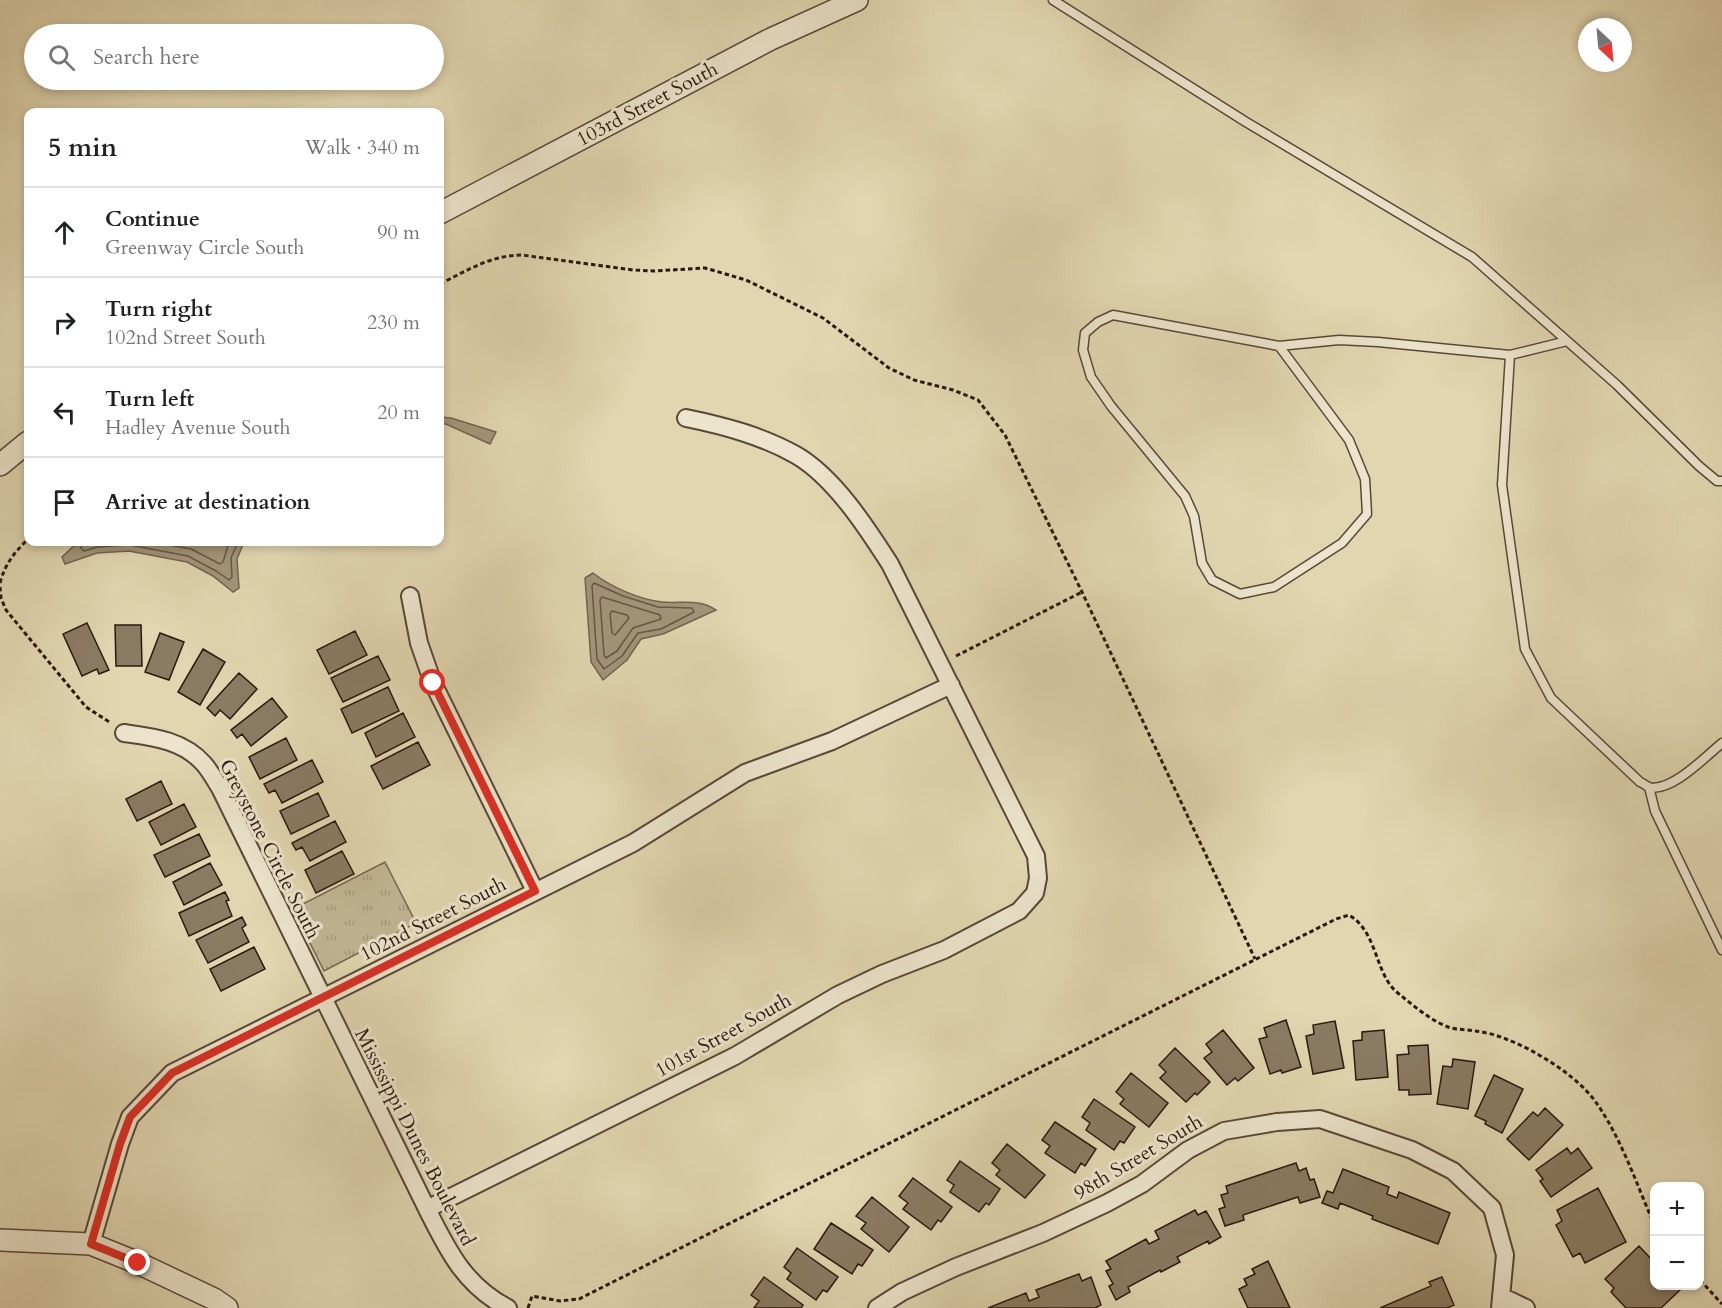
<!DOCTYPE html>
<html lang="en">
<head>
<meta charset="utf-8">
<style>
  body { margin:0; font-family:Cardo,serif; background:#f2f2f2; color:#202124 }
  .controls { position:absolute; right:18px; bottom:18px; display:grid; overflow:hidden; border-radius:12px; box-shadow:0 3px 9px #0003 }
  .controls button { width:54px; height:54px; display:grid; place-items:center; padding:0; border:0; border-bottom:2px solid #e0e0e0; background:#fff; color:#202124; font:30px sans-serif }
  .compass { position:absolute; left:1578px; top:18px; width:54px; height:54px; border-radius:50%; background:#fff; box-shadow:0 3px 9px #0003; rotate:154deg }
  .stop { position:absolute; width:18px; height:18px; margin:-14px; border:4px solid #d93025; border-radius:50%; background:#fff }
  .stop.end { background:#d93025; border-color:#fff; box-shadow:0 2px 6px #0008 }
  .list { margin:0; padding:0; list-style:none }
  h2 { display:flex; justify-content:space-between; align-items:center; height:78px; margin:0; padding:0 24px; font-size:26px }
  h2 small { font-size:20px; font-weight:400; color:#757577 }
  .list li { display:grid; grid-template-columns:39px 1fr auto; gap:18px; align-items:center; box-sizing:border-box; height:90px; padding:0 24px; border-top:2px solid #e0e0e0 }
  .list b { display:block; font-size:22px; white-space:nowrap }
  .list p { margin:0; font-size:20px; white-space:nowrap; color:#757577 }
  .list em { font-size:20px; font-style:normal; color:#757577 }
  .icon { flex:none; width:33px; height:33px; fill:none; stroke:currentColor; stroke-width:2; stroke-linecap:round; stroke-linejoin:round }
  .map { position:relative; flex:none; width:1722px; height:1308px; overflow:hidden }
  .search { position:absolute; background:#fff; box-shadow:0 3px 9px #0003; left:24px; top:24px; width:420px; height:66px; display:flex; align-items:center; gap:15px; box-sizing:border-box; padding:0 21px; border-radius:33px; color:#757577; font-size:22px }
  .panel { position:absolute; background:#fff; box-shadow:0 3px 9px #0003; left:24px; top:108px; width:420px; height:438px; border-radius:12px }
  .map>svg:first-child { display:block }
</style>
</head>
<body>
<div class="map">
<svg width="1722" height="1308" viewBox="0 0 1722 1308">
  <defs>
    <pattern id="park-tufts" width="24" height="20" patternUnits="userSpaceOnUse" patternTransform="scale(1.5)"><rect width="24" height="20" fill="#c2b695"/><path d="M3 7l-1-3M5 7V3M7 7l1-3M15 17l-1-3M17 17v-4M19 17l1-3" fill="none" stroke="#a79c7f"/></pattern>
  </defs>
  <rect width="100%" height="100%" fill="#e1d6b0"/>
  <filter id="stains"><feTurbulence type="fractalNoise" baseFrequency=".00333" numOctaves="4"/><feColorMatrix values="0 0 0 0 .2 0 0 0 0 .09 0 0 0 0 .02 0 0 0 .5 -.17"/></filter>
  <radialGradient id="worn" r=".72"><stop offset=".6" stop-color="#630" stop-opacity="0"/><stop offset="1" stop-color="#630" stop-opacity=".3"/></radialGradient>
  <path fill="url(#park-tufts)" stroke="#766752" stroke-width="1.5" d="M385,862L416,923L324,971L293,909Z"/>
  <path fill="#a3957a" stroke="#736350" stroke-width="1.5" d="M440,417L451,418L496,432L490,444L446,424H440Z
    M78,542H244L237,559L239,588L233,592L213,576L187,562L129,551L97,553L65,564L62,557Z
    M593,573C611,587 638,599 662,602C681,604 699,598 716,610L663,634L641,639L627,660L603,680L591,662L585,578Z"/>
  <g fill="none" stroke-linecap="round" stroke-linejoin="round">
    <path stroke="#675645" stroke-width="1.5" d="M82,542L81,548L84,551L97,547L130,545L188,556L216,571L229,580L232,577L231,558L238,542
      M152,542L191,549L220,564L223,562L229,542
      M594,583L623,596L658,607L692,608L694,612L661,629L638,633L622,656L604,669L597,659L592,586Z
      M602,597L660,615L661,619L633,628L617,651L606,658L604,655L600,600Z
      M612,611L627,615L629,618L615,635L612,633L610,614Z"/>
  </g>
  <path fill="#8a7b63" stroke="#2b1810" stroke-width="1.5" d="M87,623L109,670L99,674L97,669L82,676L63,634Z
    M115,625H141L142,666H116Z
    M355,631L367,655L329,674L317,650Z
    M160,633L184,642L169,680L145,672Z
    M203,649L225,662L200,705L178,692Z
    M378,656L390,680L343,702L331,678Z
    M239,673L257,689L230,719L220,710L215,716L207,708Z
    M388,687L399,711L352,733L341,709Z
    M272,698L287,717L251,746L242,734L237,738L231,730Z
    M403,713L415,737L376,757L365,733Z
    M286,738L297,760L260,779L249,757Z
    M418,742L430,765L383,789L371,766Z
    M312,760L323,782L282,803L275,790L269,793L264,784Z
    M161,781L172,804L137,821L126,799Z
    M318,793L329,816L291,834L280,811Z
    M184,804L196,827L161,845L149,822Z
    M335,821L346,842L310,861L302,847L296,850L292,843Z
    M199,834L210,856L165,877L154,855Z
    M342,851L354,874L316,893L305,870Z
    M210,863L222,885L184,905L173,882Z
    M225,892L229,900L226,901L232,916L189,936L179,913Z
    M242,917L246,925L242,928L249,942L208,963L196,940Z
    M254,947L265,969L221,991L210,969Z
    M1286,1020L1301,1067L1282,1073L1281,1070L1270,1074L1259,1039L1267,1037L1264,1028Z
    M1335,1021L1344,1068L1313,1074L1306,1036L1314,1034L1313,1025Z
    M1223,1030L1254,1068L1238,1081L1235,1078L1227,1085L1204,1058L1212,1052L1206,1044Z
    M1384,1030L1388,1077L1356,1080L1353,1041L1362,1040V1032Z
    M1428,1045L1431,1094L1409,1095V1090H1399L1397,1055L1409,1054L1408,1046Z
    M1175,1048L1210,1082L1197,1095L1195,1093L1186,1102L1160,1078L1166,1072L1159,1065Z
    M1453,1059L1475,1062L1468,1109L1437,1104L1443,1066L1452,1067Z
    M1131,1073L1168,1103L1149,1127L1120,1104L1124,1099L1116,1092Z
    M1494,1075L1523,1089L1502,1133L1485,1124L1486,1121L1475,1116Z
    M1094,1099L1135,1127L1124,1143L1120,1141L1114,1150L1086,1130L1090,1123L1082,1117Z
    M1545,1108L1563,1125L1529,1160L1507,1139L1533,1112L1538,1116Z
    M1055,1122L1096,1149L1085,1166L1081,1163L1075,1173L1045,1153L1050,1146L1042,1140Z
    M1007,1144L1045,1175L1025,1198L996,1175L1000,1170L992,1163Z
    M1567,1148L1571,1154L1578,1148L1592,1168L1551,1197L1540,1181L1543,1179L1536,1170Z
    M960,1161L1000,1189L989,1205L986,1203L979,1212L950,1192L954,1185L947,1180Z
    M1296,1163L1299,1171L1306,1168L1310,1180L1314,1179L1320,1197L1300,1203L1298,1197L1243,1215L1244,1220L1225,1226L1219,1209L1225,1207L1221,1195L1228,1193L1226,1186Z
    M1343,1169L1389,1187L1387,1194L1397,1198L1399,1192L1450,1213L1438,1244L1372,1219L1373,1216L1340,1203L1338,1209L1322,1203L1327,1191L1333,1193Z
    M913,1178L952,1207L941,1222L938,1220L931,1230L903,1209L908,1203L899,1196Z
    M1598,1188L1626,1242L1585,1263L1580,1253L1573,1257L1556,1225L1562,1221L1557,1210Z
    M872,1197L909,1227L889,1252L861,1229L866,1223L856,1216Z
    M1195,1210L1198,1215L1206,1211L1221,1237L1209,1244L1208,1241L1177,1257L1180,1262L1161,1272L1160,1270L1128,1287L1130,1292L1116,1300L1109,1286L1113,1284L1106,1271L1111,1269L1106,1261L1146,1239L1149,1244L1159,1239L1155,1231Z
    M831,1223L873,1250L862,1266L858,1264L852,1274L814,1249Z
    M1639,1246L1654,1262V1286H1677L1681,1289L1661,1308H1626L1611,1292L1614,1288L1605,1279Z
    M797,1248L838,1277L827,1292L823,1290L816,1300L787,1279L791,1273L784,1267Z
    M1268,1261L1290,1308H1248L1239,1289L1247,1285L1244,1279L1255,1274L1252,1269Z
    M1079,1274L1082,1281L1091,1277L1101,1305L1095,1308H988L1026,1293L1029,1301L1039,1297L1036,1290Z
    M764,1277L803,1305L801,1308H754L759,1301L751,1295Z
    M1442,1277L1454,1305L1447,1308H1380L1431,1286L1429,1282Z"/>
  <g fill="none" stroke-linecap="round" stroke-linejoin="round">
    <defs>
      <path id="service" d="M1053,0L1246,122L1472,257L1617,385L1699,466L1717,481H1722
        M1279,346L1349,440L1365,479L1367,514L1342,543L1274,587L1240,594L1212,580L1202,563L1194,516L1185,496L1111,406L1091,377L1083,350L1085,333L1098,322L1113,315L1279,346L1339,340L1378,342L1510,355L1567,341
        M1510,355L1502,485L1525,649L1551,698L1640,782C1643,783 1646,786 1649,787C1671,793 1706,756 1722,743
        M1649,787L1655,811L1722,950"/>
      <path id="minor" d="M410,596L419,643L433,683L535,891
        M124,733C153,737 183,740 204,764C210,771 215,780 220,788L427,1209C448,1251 465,1286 508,1308
        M427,1209L735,1056L838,995L882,974L944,950L1019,911L1035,893L1038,878L1036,856L890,564C867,528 834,477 796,455C762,436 725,426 686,418
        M91,1244L120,1144L130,1117L172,1073L633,843L745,773L832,741L951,685
        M1501,1296L1526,1308
        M877,1308L902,1292L956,1267L1043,1233L1107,1203L1142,1184L1188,1150L1224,1131L1277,1122L1320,1119L1412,1150L1453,1171L1492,1208L1505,1255L1500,1308"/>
      <path id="tertiary" d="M440,213L771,39L857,0
        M0,465L28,442
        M0,1240L91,1244L138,1263L214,1299L227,1308"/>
    </defs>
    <use href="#service" stroke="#584838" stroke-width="11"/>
    <use href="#minor" stroke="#584838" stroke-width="20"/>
    <use href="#tertiary" stroke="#584838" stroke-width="24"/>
    <path stroke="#2b1810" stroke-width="3" stroke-dasharray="4.5 3" stroke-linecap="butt" d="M440,284C466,271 491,255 522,255L633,270L654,271L705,268L746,280L823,318L889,368L914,380L953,390L978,400L1005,435L1082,592L1255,959
      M0,583C5,564 14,553 28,539
      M0,587L1,598L6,610L86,707L111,723
      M956,656L1082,592
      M1700,1280L1722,1304
      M528,1308L532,1296L560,1301L579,1299L1336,919L1349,915C1379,933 1374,975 1399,994C1414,1006 1430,1020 1448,1027C1456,1030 1466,1029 1475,1031C1485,1032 1496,1035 1506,1039C1535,1050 1576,1075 1595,1101C1621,1137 1636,1183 1654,1224"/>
    <use href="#service" stroke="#ece4cc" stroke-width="8"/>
    <use href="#minor" stroke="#ece4cc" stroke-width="16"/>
    <use href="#tertiary" stroke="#ece4cc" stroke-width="21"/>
  </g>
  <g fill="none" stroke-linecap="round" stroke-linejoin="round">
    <path stroke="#d93025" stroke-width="8" d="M138,1263L91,1244L120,1144L130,1117L172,1073L535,891L433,683"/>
  </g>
  <g text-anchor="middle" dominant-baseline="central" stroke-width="6" stroke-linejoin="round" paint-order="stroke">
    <g font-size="20" fill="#2b1810" stroke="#ece4cc">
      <text transform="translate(647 104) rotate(-28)">103rd Street South</text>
      <text transform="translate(270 849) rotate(63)">Greystone Circle South</text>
      <text transform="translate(433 919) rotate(-27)">102nd Street South</text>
      <text transform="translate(723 1035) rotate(-29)">101st Street South</text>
      <text transform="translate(415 1137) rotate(63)">Mississippi Dunes Boulevard</text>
      <text transform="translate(1138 1157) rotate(-31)">98th Street South</text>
    </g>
  </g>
  <rect width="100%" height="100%" filter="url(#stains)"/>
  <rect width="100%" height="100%" fill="url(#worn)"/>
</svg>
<div class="controls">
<button>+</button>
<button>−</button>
</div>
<svg class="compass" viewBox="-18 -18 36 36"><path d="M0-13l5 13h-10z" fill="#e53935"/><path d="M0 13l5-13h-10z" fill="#757577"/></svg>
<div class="stop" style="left:433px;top:683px"></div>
<div class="stop end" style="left:138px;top:1263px"></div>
<div class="search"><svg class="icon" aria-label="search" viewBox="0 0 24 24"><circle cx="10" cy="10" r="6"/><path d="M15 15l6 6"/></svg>Search here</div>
<section class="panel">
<h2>5 min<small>Walk · 340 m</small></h2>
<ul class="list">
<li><svg class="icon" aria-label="ahead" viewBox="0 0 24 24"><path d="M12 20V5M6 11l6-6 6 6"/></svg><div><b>Continue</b><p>Greenway Circle South</p></div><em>90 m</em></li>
<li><svg class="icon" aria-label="right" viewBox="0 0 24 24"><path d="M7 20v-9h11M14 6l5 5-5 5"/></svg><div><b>Turn right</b><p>102nd Street South</p></div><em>230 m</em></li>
<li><svg class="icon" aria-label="left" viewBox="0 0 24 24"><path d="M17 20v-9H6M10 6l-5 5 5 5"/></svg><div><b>Turn left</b><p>Hadley Avenue South</p></div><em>20 m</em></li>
<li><svg class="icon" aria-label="arrive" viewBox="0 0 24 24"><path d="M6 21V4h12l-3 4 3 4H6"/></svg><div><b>Arrive at destination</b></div></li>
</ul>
</section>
</div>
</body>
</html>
